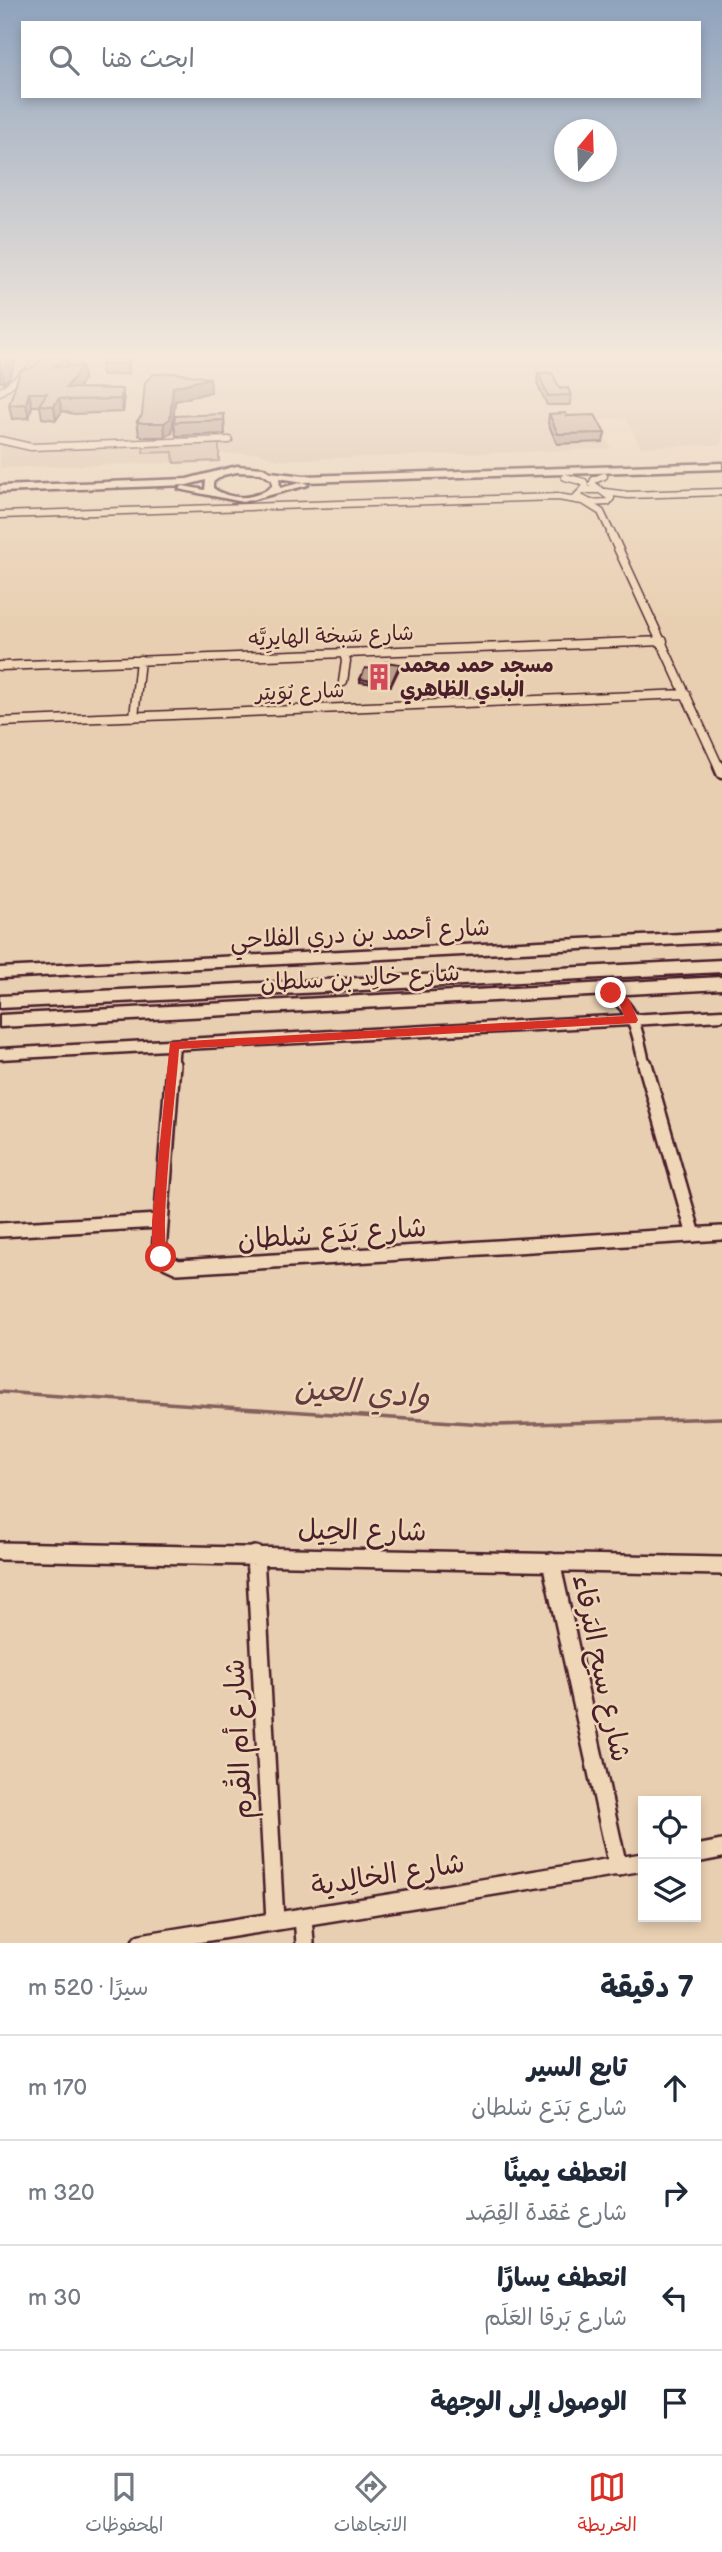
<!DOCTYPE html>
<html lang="ar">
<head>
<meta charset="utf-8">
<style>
  body { margin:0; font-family:"Balsamiq Sans","Playpen Sans Arabic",sans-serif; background:#f6f6f7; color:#1f2937; direction:rtl }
  .controls { position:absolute; right:21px; bottom:21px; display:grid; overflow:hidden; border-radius:0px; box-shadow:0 4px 10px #0003 }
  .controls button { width:63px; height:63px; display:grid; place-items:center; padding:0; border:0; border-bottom:2px solid #e0e1e3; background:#fff; color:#1f2937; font:35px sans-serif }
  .compass { position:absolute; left:554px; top:119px; width:63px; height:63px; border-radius:50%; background:#fff; box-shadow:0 4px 10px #0003; rotate:19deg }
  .stop { position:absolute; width:21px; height:21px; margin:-16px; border:5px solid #d93025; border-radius:50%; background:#fff }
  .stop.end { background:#d93025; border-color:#fff; box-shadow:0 2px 7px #0008 }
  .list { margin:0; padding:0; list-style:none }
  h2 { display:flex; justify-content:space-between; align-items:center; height:91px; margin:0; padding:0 28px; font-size:30px }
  h2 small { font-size:23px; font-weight:400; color:#747a83 }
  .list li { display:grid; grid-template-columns:46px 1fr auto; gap:21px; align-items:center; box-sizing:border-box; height:105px; padding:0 28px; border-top:2px solid #e0e1e3 }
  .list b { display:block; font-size:26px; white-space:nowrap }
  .list p { margin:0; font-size:23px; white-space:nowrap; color:#747a83 }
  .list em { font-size:23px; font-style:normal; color:#747a83 }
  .icon { flex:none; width:38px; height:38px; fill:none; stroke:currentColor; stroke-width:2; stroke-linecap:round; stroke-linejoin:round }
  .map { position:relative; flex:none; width:722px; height:1943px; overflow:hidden; direction:ltr }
  .search { position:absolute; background:#fff; box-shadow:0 4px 10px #0003; left:21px; right:21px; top:21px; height:77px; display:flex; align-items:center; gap:18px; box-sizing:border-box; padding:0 24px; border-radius:0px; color:#747a83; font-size:26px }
  .sheet { height:511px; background:#fff }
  nav { display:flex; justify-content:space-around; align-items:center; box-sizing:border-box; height:98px; border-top:2px solid #e0e1e3; background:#fff; font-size:19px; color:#747a83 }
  nav a { display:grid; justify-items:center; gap:4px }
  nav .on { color:#d93025 }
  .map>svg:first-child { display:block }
</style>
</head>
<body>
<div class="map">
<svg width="722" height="1943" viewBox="0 0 722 1943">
  <rect width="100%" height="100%" fill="#e8cfb1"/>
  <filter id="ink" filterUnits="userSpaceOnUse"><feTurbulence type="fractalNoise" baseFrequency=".0143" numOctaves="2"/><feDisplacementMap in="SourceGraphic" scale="14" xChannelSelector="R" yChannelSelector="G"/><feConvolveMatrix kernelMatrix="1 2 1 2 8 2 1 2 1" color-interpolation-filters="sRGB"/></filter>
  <g filter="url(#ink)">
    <path fill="#dbc0a6" d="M0,354H722V445L641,447L626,419L596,420L611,449L278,460L259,453L219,454V461L0,468Z"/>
    <path fill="#ceb29c" stroke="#8c6864" stroke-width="2" d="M219,443V461L174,463L173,452L143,453L144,445Z"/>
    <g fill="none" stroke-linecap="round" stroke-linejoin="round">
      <path stroke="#845f5c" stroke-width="3.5" d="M0,1392L498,1425L722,1418"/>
      <defs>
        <path id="minor-far4" d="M0,392L31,368L39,354
          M0,440L31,447L229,440
          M565,477L584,482L586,486L583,490
          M600,490H583L577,496L590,503L608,502L611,498L592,484L594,480L604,476
          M605,492L628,495L722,492
          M585,502L601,512L612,535
          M0,515L558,497L582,501"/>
        <path id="minor-far3" d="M611,533L719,767
          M0,666L663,641
          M343,682L346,661L344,653
          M134,717L140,660
          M0,722L686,694"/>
        <path id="minor-far2" d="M719,766L722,773
          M0,973L722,937
          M602,990C637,1005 636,1032 645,1066
          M0,1054L722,1015
          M172,1066L174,1045"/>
        <path id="minor-far1" d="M173,1064L159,1252L167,1262L178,1267L722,1233
          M645,1064L694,1235
          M0,1230L159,1221"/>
        <path id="minor" d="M0,1551L722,1566
          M255,1555L275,1921
          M551,1562L618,1867
          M696,1854L722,1849
          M303,1917L305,1943
          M141,1943L643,1862"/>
        <path id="secondary" d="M722,463V469L304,482L279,478L280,488L304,482L308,485L243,502L179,489L183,486L205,490L206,480L187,485L0,492V486L187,479L237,466L263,468L270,472L304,476ZM237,472L261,473L272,480V486C255,500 231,501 213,488V482L223,475Z"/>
        <path id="primary" d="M722,960V972L0,1008V996Z
          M722,977V989L0,1027V1015Z"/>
      </defs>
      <use href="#minor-far4" stroke="#4a1f2b" stroke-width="9"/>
      <use href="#minor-far3" stroke="#4a1f2b" stroke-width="11"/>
      <use href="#minor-far2" stroke="#4a1f2b" stroke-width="15"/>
      <use href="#minor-far1" stroke="#4a1f2b" stroke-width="18"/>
      <use href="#minor" stroke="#4a1f2b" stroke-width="22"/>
      <use href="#secondary" stroke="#4a1f2b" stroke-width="5"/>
      <use href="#primary" stroke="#4a1f2b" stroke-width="5"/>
      <use href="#minor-far4" stroke="#efd6b7" stroke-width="6"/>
      <use href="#minor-far3" stroke="#efd6b7" stroke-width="8"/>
      <use href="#minor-far2" stroke="#efd6b7" stroke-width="10"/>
      <use href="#minor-far1" stroke="#efd6b7" stroke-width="13"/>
      <use href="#minor" stroke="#efd6b7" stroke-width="17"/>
      <use href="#secondary" fill="#efd6b7" fill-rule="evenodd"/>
      <use href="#primary" fill="#efd6b7" fill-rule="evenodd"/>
    </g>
    <path fill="#a28778" stroke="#4a1f2b" stroke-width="2" d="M0,354H18L9,378L4,382H0Z
      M130,354L128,374L102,375L101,365Z
      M67,356L68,366H82L84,379L78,388L122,389L124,402L123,412L74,414L62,411L56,420L42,418L40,406H32L29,418L12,419L9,405Z
      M538,373L571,395L570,405H547L537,383Z
      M210,378L211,392L175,401L172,433L165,437H143L139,435L137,421Z
      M224,414L225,434L176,436L174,422Z
      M549,414L567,416L605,433L603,442L557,444L548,423Z
      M400,667L391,686L360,682V679L381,670Z"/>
    <path fill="#846e62" stroke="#4a1f2b" stroke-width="2" d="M11,354H18L9,378L4,382L1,368Z
      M128,354H130L128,374L127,364Z
      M67,356L69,369L55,367Z
      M82,366L84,379L69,401L66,388Z
      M210,378L211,392L175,401L172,433L165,437L164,423L173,387Z
      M122,389L124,402L123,412L121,399Z
      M29,393L32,406L29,418L26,404Z
      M59,398L62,411L56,420L54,406Z"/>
    <path fill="#bc9d8c" stroke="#4a1f2b" stroke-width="2" d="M0,354H11L6,365L1,368H0Z
      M102,354H128L127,364L101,365Z
      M47,355L67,356L55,367L82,366L66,388L122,389L121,399L71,400L59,398L54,406L39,405L47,393H29L26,404L9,405L20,371L31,368Z
      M176,373L210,378L173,387L170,419L164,423H142L137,421L142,415L145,382L154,374Z
      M538,373H552L560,389L568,388L571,395L548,396Z
      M566,413L567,416L595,415L605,433L558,434L549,414Z
      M224,414V420L174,422L175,416Z
      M385,662L400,664L391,684L360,679L365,668L381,670Z"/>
  </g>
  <linearGradient id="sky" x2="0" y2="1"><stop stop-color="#8fa3bd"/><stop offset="0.57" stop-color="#f5e9dc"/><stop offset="1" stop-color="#f5e9dc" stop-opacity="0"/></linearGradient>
  <rect width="722" height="626" fill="url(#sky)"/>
  <path fill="#d93025" d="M611,988L629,999L638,1020L636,1023L179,1049C177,1083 158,1236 168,1257L166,1261H156L152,1252V1221L170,1042L624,1016L620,1005L605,993Z"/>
  <defs>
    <symbol id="building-bare" viewBox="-9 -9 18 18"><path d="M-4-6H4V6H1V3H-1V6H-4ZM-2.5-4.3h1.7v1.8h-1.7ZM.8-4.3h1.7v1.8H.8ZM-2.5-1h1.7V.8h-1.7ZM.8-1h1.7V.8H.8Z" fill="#d1495b" stroke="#efd6b7" stroke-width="2.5" paint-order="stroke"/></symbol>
  </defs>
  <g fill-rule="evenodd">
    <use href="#building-bare" x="360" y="658" width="38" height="38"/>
  </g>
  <g text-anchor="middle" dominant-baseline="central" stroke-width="5" stroke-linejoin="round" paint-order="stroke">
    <g font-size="21" fill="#4a1f2b" stroke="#efd6b7">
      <text transform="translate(331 636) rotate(-2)">شارع سَبخة الهايرِيَّه</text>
      <text transform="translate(300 692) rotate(-2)">شارع بُوَيتِر</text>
    </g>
    <g font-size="21" font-weight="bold" fill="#4a1f2b" stroke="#efd6b7" text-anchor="start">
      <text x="400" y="665">مسجد حمد محمد<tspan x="400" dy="24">البادي الظاهري</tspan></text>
    </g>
    <g font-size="24" fill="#4a1f2b" stroke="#efd6b7">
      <text transform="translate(360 934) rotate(-3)">شارع أحمد بن دري الفلاحي</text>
      <text transform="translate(360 978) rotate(-3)">شارع خالِد بن سلطان</text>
    </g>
    <g font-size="28" fill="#4a1f2b" stroke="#efd6b7">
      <text transform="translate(332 1234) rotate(-4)">شارع بَدَع سُلطان</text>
      <text transform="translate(362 1531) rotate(1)">شارع الحِيل</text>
      <text transform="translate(601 1668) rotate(78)">شارع سيح البَرقاء</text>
      <text transform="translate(239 1739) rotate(-93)">شارع أم القُرم</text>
      <text transform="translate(388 1875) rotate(-9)">شارع الخالِدية</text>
    </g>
    <g font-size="32" font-style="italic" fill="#623a3f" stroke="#efd6b7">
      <text transform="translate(362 1393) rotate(4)">وادي العين</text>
    </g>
  </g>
</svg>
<div class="controls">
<button><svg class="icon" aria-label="locate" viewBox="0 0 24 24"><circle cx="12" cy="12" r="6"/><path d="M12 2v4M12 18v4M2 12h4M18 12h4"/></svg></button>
<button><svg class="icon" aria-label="layers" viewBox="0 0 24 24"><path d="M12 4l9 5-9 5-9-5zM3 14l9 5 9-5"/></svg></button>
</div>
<svg class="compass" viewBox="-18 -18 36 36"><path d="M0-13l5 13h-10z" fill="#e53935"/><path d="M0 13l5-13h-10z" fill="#747a83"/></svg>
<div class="stop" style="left:161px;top:1257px"></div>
<div class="stop end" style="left:611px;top:993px"></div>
<div class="search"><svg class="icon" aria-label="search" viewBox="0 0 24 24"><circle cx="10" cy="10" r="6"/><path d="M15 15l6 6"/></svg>ابحث هنا</div>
</div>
<section class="sheet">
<h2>7 دقيقة<small>سيرًا · 520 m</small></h2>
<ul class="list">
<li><svg class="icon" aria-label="ahead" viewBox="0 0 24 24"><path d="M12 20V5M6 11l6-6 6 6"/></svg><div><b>تابع السير</b><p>شارع بَدَع سُلطان</p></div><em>170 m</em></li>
<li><svg class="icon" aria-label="right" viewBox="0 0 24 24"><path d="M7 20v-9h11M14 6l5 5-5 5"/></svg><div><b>انعطف يمينًا</b><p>شارع عُقدة القِصَد</p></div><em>320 m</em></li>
<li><svg class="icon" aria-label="left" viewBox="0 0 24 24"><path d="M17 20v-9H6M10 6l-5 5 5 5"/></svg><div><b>انعطف يسارًا</b><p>شارع بَرقا العَلَم</p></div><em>30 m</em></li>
<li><svg class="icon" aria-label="arrive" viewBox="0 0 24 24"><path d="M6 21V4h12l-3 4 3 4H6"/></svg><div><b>الوصول إلى الوجهة</b></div></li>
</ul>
</section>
<nav>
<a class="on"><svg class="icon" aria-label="map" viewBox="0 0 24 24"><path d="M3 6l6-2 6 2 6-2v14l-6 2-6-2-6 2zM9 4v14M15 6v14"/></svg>الخريطة</a>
<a><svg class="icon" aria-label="directions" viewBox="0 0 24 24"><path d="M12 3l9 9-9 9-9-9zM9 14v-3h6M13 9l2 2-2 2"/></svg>الاتجاهات</a>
<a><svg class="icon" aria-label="saved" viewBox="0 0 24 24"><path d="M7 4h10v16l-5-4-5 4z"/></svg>المحفوظات</a>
</nav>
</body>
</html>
